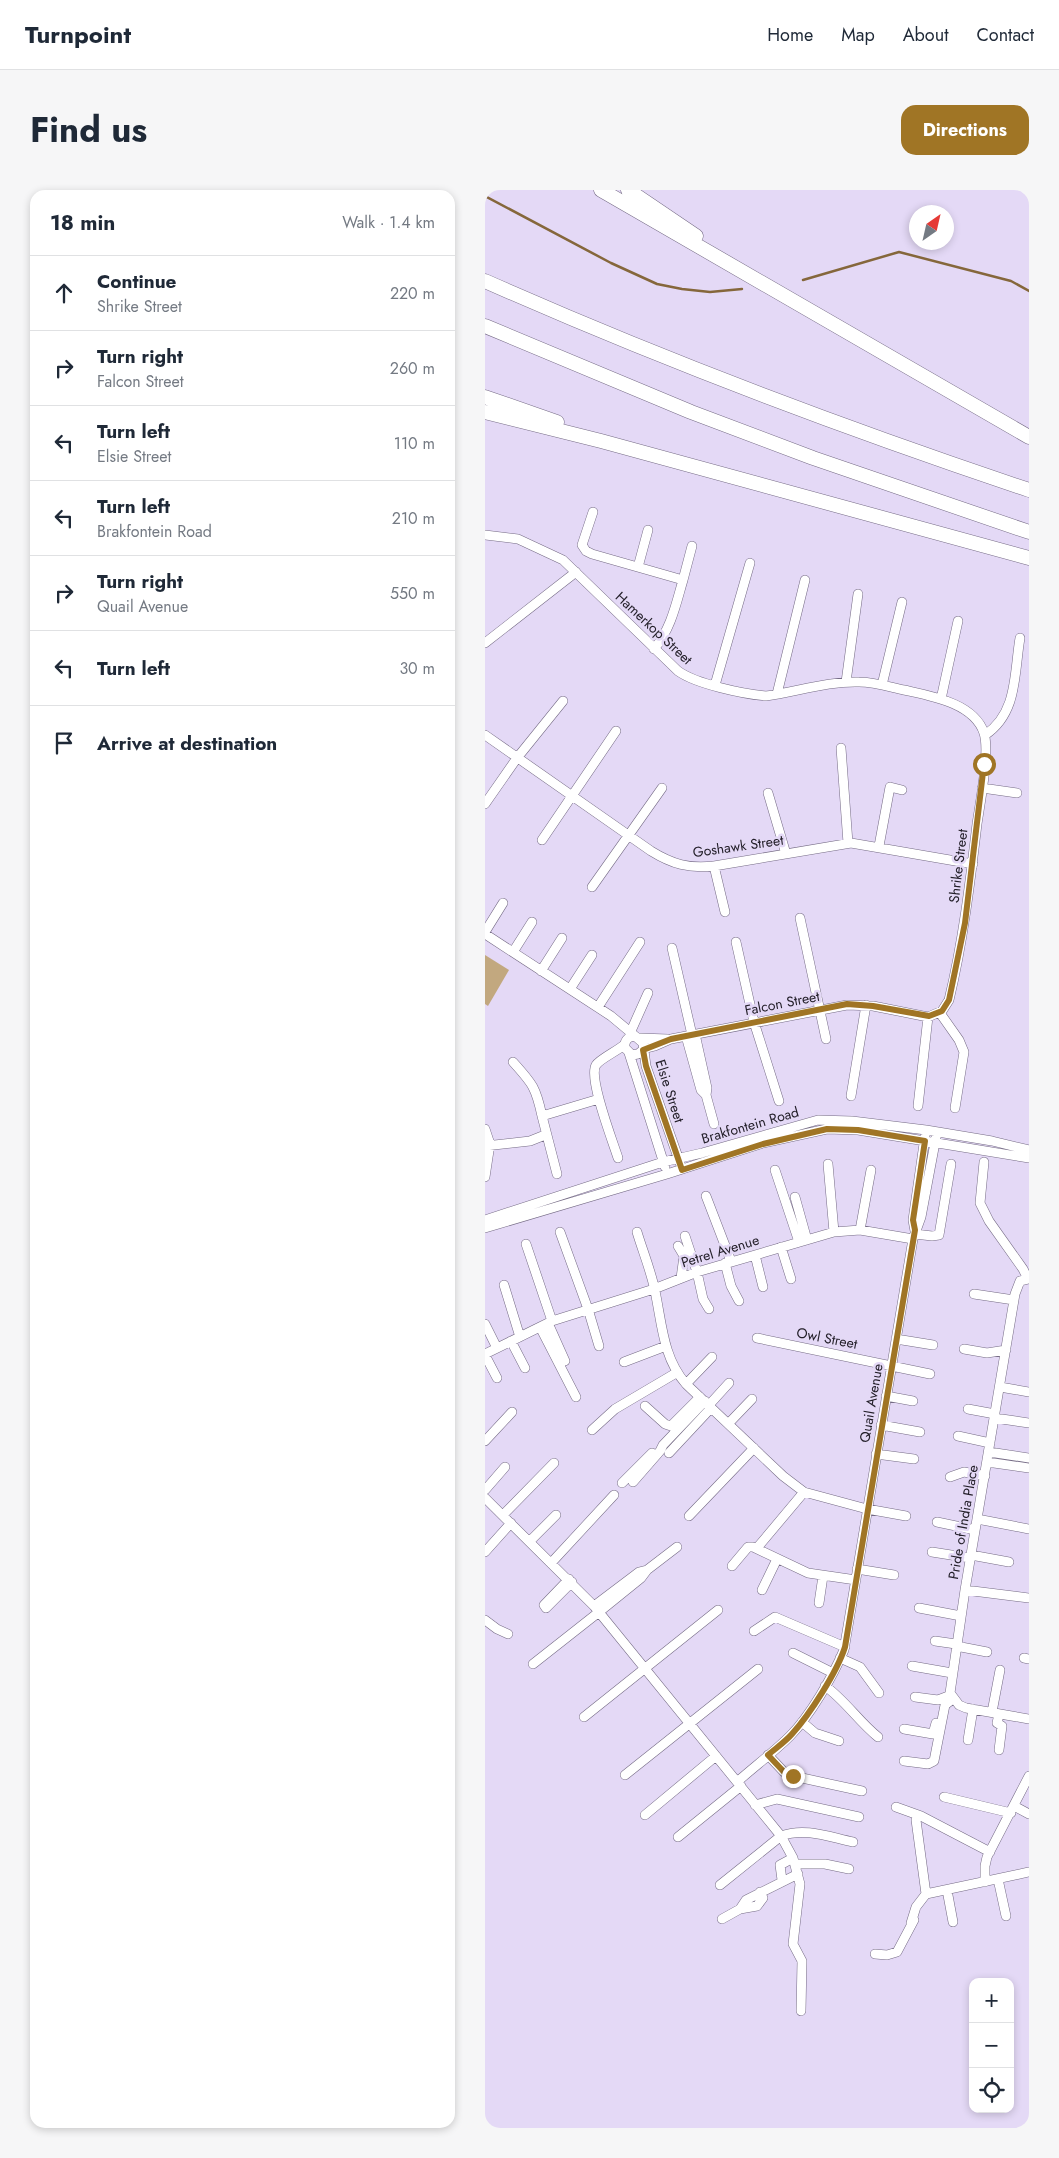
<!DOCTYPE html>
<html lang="en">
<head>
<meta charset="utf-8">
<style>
  body { margin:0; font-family:Jost,sans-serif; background:#f6f6f7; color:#1f2937 }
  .controls { position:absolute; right:15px; bottom:15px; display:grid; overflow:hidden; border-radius:10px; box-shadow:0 2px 8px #0003 }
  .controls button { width:45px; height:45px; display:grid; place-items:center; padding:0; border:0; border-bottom:1px solid #e0e1e3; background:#fff; color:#1f2937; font:25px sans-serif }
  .compass { position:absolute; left:424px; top:15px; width:45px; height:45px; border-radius:50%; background:#fff; box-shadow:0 2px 8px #0003; rotate:34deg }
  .stop { position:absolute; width:15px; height:15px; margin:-11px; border:4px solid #a07525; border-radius:50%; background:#fff }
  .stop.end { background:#a07525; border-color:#fff; box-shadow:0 1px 5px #0008 }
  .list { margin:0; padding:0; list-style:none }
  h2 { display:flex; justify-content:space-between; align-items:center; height:65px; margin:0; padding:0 20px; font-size:21px }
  h2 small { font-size:16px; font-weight:400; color:#747a83 }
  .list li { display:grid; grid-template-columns:32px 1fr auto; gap:15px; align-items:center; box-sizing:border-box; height:75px; padding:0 20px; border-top:1px solid #e0e1e3 }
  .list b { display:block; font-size:19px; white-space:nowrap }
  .list p { margin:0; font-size:16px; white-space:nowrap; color:#747a83 }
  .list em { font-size:16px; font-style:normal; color:#747a83 }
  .icon { flex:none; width:28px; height:28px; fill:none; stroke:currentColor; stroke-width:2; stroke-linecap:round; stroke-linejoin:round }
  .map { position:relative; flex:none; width:544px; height:1938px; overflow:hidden; border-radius:15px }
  header { display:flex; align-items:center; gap:30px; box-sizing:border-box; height:70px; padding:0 25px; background:#fff; border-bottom:1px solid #e0e1e3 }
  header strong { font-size:24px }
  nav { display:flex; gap:28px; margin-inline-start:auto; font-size:18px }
  .intro { display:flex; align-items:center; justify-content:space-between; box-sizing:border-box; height:120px; padding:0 30px }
  h1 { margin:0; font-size:35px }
  .button { padding:12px 22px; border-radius:15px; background:#a07525; color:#fff; font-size:18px; font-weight:700 }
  main { display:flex; gap:30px; padding:0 30px }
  aside { flex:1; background:#fff; border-radius:15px; box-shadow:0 2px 8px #0003 }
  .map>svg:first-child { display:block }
</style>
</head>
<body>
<header>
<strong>Turnpoint</strong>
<nav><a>Home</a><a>Map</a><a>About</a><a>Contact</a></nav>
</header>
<div class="intro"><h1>Find us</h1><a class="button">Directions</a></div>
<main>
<aside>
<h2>18 min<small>Walk · 1.4 km</small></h2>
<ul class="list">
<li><svg class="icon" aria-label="ahead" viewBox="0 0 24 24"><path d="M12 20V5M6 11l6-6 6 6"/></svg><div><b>Continue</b><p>Shrike Street</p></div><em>220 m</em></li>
<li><svg class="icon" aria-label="right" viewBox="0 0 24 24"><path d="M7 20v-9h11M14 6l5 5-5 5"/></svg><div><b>Turn right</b><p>Falcon Street</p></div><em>260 m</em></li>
<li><svg class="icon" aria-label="left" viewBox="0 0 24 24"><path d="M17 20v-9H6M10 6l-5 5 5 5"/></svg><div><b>Turn left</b><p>Elsie Street</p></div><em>110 m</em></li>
<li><svg class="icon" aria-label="left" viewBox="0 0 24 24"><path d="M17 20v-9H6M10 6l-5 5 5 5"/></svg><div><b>Turn left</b><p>Brakfontein Road</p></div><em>210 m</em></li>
<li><svg class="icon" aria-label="right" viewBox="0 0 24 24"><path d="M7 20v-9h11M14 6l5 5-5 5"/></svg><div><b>Turn right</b><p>Quail Avenue</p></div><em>550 m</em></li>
<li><svg class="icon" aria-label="left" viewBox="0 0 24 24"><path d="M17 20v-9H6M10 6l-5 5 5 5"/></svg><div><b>Turn left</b></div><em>30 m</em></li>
<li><svg class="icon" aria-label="arrive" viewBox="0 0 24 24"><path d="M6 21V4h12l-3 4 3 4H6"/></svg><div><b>Arrive at destination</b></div></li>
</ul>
</aside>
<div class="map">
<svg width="544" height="1938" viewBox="0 0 544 1938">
  <rect width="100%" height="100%" fill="#e4d9f6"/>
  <path fill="#c2a87f" d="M0,765L24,780L3,816L0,814Z"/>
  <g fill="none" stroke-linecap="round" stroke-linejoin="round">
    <path stroke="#85673b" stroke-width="2.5" d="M0,6L126,73L172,94L197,99L225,102L257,99
      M318,90L414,62L526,91L544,101"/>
    <defs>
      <path id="minor" d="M108,322L97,355L101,361L107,364L198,390L207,356
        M0,345L33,349L78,370L193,481C211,494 258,504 281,506C311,502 343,491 374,492C389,492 405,497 419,500C446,506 489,513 499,543C505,562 495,613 492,634C485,693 478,752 464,810L457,821L443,827L388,816L362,815L186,849L170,856L158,859
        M153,377L163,340
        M0,453L91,382
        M169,459C186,439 191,414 198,390
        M361,492L373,404
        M230,495L265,373
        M397,495L417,412
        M292,504L320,390
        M456,509L473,431
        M0,545L166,661C187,674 204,679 229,676L366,653L488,674
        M500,545C533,523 529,483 535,448
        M356,558L363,653
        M497,598L532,603
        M283,603L301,664
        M0,614L32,568L78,511
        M57,650L131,541
        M394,656L405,597L417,600
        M229,676L240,722
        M107,697L177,598
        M315,728L341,849
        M0,742L18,713
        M0,744L126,826L150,846
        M251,752L269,832L294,911
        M187,758L207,845
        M28,762L47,732
        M56,781L77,748
        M85,799L107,765
        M113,817L155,752
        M455,823L474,850L479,862L470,918
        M146,841L163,803
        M210,844L222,898L221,905L229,934
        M201,846L216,900L221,905
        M155,848L183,849
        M158,860L153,864L147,865L140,858C139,851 143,846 150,846L158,853L161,876L195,973
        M144,863L180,977
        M28,872C48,894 51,898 57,926
        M366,906L381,815
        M433,916L443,827
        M0,939L5,954L0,987
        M0,956L45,951L60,945
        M133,968C128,952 103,888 111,875C115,869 132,861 139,855
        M499,972L495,1013L504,1031L538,1079L543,1089
        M343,974L349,1042
        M290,980L314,1052
        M72,984L57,926L114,909
        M221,1006L246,1071
        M310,1007L322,1050
        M0,1030L178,972L217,963L333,930L367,931L441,940L507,951L544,960
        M0,1038L182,984L278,953L342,939L373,940L544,968
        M375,1040L386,980
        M430,1041L428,1030L440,947
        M75,1042L103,1119L114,1156
        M152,1042C158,1062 166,1081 170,1101C177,1134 178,1168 201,1194L298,1286L319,1302L382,1319L421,1326
        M430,1044L447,1046L454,1045L466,974
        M200,1046L212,1082L218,1109L224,1119
        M41,1054L67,1131
        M193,1056L199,1066L196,1088
        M296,1057L306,1089
        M270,1065L278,1097
        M240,1073L246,1096L254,1111
        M544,1089L535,1091L530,1104L480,1400L465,1503L474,1515L481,1518L544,1529
        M19,1095L35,1147
        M489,1104L529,1110
        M63,1133L80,1171
        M0,1134L12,1158
        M55,1137L91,1207
        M272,1148L445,1184
        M411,1149L448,1155
        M26,1151L40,1178
        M479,1159L502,1163L521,1160
        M0,1164L67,1131L169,1099L212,1082L349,1042L375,1040L428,1049
        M0,1165L12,1188
        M139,1172L181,1156
        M201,1194L227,1167
        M515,1197L544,1202
        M401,1206L428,1211
        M224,1215L244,1193
        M160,1216L180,1234L186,1236L215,1207
        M483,1219L510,1224
        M510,1228L544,1233
        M243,1234L267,1209
        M396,1235L435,1242
        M107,1240L130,1219L191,1183
        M473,1246L505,1253
        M0,1251L27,1222
        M504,1262L544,1268
        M184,1263L226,1218
        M391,1264L429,1269
        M502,1272L544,1278
        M465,1287L479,1282L500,1286
        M148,1292L175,1261L178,1255L220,1211
        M137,1293L167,1263
        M0,1300L20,1277
        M0,1308L109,1416L296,1646L308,1668L315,1694L308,1754L317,1771L316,1821
        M18,1325L69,1273
        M204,1326L269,1258
        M492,1329L544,1339
        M452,1332L490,1340
        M45,1351L71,1325
        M272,1358L319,1302
        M0,1362L26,1333
        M447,1362L485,1368
        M486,1365L524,1372
        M67,1372L129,1305
        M247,1376L263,1357H268L323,1383L371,1390
        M372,1379L409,1385
        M84,1389L59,1415L61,1418L87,1392
        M277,1400L292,1369
        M480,1400L544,1408
        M334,1413L338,1386
        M109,1416L154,1382L162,1380
        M434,1418L476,1426
        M0,1430L12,1439L23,1444
        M269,1441L290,1427L360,1457
        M450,1451L471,1454
        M471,1456L502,1462
        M308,1463L348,1483
        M355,1468L375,1477L394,1503
        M539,1468L544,1469
        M48,1474L114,1422L156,1388L162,1380L192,1357
        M427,1476L467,1483
        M340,1496C360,1510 374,1532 393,1547
        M430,1507L453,1510L466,1505
        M507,1522L515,1480
        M514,1524L512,1533L517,1536L514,1560
        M99,1527L233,1420
        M317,1532L330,1543L354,1551
        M419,1539L448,1544L451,1533
        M483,1550L488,1519
        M283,1565L299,1582L308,1586L377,1601
        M419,1571L443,1574L449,1571L460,1515L468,1509
        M140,1585L273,1479
        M252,1592C270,1576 289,1562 305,1546C325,1526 348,1486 359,1460L428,1049L436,1027L452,942
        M459,1607L526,1623
        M270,1615L292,1609L374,1627
        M529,1616L544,1624
        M411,1617L436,1626L505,1662
        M160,1625L231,1566
        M431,1630L441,1704
        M193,1647L256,1596
        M310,1674H340L364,1679
        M513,1689L521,1726
        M297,1690L295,1675L308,1668
        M500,1692V1676L502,1667L544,1586
        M235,1695L296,1646C320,1637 344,1647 368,1652
        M462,1700L468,1732
        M255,1719L272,1716L278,1708L275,1702
        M237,1729L255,1719L261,1710L313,1684
        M426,1733L431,1717L441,1704L544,1682
        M390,1764L402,1765L412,1762L429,1730"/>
      <path id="highway" d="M116,0L544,247
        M143,0L211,46
        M0,91C178,170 359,238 544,300
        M0,136L206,222L328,268L544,342
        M0,207L72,232
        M0,222L116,251L544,368"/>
    </defs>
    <use href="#minor" stroke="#756b85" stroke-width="10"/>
    <use href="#highway" stroke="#756b85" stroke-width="15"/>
    <use href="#minor" stroke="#fff" stroke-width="9"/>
    <use href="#highway" stroke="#fff" stroke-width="14"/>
  </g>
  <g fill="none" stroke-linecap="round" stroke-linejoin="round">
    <path stroke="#a07525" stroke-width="6" d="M308,1586L299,1582L283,1565C291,1558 300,1552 307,1544C325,1524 352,1482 360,1457L430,1040L428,1030L440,951L373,940L342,939L278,954L197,980L161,876L158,860L186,849L362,814L388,816L444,826L457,821L464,810L480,733L499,574"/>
  </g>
  <g text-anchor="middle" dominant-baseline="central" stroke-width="5" stroke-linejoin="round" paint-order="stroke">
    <g font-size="14" fill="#24202a" stroke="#e4d9f6">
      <text transform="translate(169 438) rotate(43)">Hamerkop Street</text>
      <text transform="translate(253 656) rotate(-8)">Goshawk Street</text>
      <text transform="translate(473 676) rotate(-83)">Shrike Street</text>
      <text transform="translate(297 813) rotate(-11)">Falcon Street</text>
      <text transform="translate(185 901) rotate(72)">Elsie Street</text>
      <text transform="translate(265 935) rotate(-16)">Brakfontein Road</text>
      <text transform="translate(235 1061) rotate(-17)">Petrel Avenue</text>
      <text transform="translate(342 1148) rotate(11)">Owl Street</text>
      <text transform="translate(386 1213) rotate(-80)">Quail Avenue</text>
      <text transform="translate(478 1332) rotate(-80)">Pride of India Place</text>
    </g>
  </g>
</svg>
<div class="controls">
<button>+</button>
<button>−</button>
<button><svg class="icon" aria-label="locate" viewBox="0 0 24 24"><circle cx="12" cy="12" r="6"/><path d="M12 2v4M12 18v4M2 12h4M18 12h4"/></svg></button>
</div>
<svg class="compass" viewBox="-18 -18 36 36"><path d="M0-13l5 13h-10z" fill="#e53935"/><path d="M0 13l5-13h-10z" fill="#747a83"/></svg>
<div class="stop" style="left:499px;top:574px"></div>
<div class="stop end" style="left:308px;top:1586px"></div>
</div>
</main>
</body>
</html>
